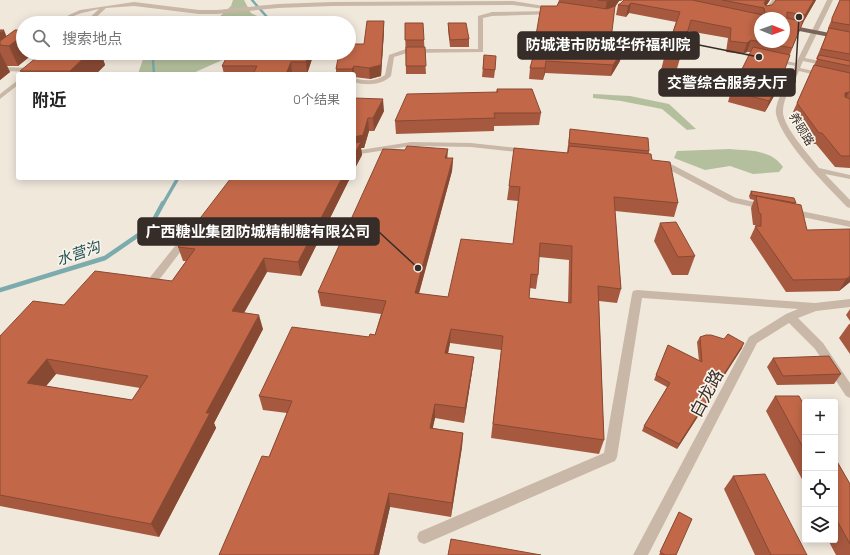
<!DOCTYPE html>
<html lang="zh">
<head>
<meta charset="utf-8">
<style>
  body { margin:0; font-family:Manrope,"Noto Sans SC",sans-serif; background:#f6f6f6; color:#222 }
  .controls { position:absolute; right:12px; bottom:12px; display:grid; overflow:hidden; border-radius:4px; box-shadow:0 2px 10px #0003 }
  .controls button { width:36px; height:36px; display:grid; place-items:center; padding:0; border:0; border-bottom:1px solid #e0e0e0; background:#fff; color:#222; font:20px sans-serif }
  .compass { position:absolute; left:754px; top:12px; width:36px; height:36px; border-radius:50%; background:#fff; box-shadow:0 2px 10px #0003; rotate:91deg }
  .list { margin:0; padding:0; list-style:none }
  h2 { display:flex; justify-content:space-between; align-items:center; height:52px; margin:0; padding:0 16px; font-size:17px }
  h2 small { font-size:13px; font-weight:400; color:#767676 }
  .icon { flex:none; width:22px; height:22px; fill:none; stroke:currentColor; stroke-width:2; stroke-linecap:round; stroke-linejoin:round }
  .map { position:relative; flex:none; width:850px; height:555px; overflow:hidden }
  .search { position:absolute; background:#fff; box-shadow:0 2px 10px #0003; left:16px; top:16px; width:340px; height:44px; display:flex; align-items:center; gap:10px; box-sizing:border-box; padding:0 14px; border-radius:22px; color:#767676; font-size:15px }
  .panel { position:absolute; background:#fff; box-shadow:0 2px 10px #0003; left:16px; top:72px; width:340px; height:108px; border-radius:4px }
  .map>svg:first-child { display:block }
</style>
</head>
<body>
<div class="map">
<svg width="850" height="555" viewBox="0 0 850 555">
  <rect width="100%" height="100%" fill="#f1e8dc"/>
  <path fill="#b4c09d" d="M233,0H244L251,13L272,23H173L216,20L231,6Z
    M145,53H238L191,74H138Z
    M593,94L630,96L669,104L696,129L687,130L662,109L621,101L593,98Z
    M730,149C749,151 771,149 783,167L779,172L753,174L730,166L705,170L674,158L677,151Z"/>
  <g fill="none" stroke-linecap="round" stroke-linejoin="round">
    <path stroke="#7cabae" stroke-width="2.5" d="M252,0L267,17L263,23
      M154,74L153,61L156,53"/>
    <path stroke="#7cabae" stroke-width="3.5" d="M163,204L178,178"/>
    <path stroke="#7cabae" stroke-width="4.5" d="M0,290L105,258L150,227L163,203"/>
    <path fill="#c9b8a8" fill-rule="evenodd" d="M772,0H778L767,15H763L762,14Z
      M827,0H833L805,58L850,67V71L803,61L800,68L850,79V83L799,71C793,84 783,98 783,111C782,126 810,156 819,168L850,175V179L825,174L850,200V208L847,207C827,186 782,142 776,114C774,104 789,75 795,66L744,55L747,53L796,63Z
      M513,1L556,8L553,10L513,5L332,6L278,8L217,14H199L134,6L106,8L90,23H84L99,9C91,11 84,12 76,15C69,18 66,23 58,23L69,15L80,10L134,2L199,10H217L278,4L332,2Z
      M554,11L556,12V14L492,16L483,18V52L407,53L394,57L391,76C382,85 366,86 354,82V78C365,81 375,82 385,75L389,55L406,49H478V16L492,12Z
      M0,67L36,68L39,70L36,72L0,71Z
      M18,80V85L0,99V94Z
      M411,142L471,143L527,149L531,151L527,153L471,147L411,146L354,155V151Z
      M656,163L671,164L736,198L769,205L770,207L766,210L730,202L666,168L656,167Z
      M791,209L850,221V227L788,214L787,212L788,210Z
      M186,235L191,238L159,280H151L150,278L151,276L183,236Z
      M637,290L815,303L850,299V307L816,311L798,318L823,343L850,383V398L846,396L815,349L789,323L757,343L648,555H633L749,337L786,314L798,309L642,298L617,457L615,461L429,542L424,544L419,542L417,537L419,532L604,453L632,294L633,291Z"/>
    <path fill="#78645a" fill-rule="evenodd" d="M784,24L850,37V41L784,28Z"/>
  </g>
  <path fill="#a7593f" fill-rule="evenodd" d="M559,0H623L619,1L614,8L610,48L620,61L611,76L545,73L543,80L529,79L530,68L536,45H534L536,35L557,6Z
    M624,0H770L766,6L772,5L816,0L801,26L774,96L765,112L728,102L731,91L751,52H747L743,54L726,52L728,38L688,31L676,72L661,70L664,58L676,22L629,13L626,17L616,15L618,5L621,3Z
    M840,0H850V168L835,167L816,144H814L792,114L817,59H816L828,31V28Z
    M405,23L424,40L426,74H406Z
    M448,23L469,39V47H450L448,30Z
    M0,30L23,53H34L18,66H7L10,72L0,80Z
    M384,31L381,76L370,79L354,77V74H322H336V69L364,44Z
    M53,53H101L105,65L96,74H22L20,71L53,54Z
    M314,53L307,74H224L222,66Z
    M484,55L495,70L494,78L482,77Z
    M497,89L541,113L539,125L494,126V131L396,134L395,121L496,92Z
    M354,98L384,111L374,131H369L364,148H361L362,155L354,170Z
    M570,129L649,151V154L652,160L678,203L674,217L615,211L621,289L617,303L599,301L604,440L599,454L491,438L501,350L450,343L448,354L474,357L472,372L464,423L435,418L432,428L463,433L462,447L451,517L390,507L379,555H219L269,457L287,413L263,410L259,396L375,335L381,314L321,306L318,292L447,158H453L452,171L419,294L448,297L513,244L518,201L507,200L509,186L567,153ZM539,257L569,260L568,303L529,298L530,288L536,289L538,275Z
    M350,178L301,276L267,272L244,313L263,329L214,423L216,428L159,537L0,506V336L64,305L172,281L186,261H183L178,247ZM56,374L140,388L132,400L46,386Z
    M751,191L796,203L795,204L807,230L850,282L839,291L786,292L750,238L756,225H753L751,208L754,200L750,199L749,196Z
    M660,223L695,256L688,275H672L654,241Z
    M850,309V321L846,315Z
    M849,324H850V354L839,338Z
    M700,337L742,348L677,449L642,431L644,426L667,387L654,380L668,345L699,361L697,342Z
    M773,358L841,374L834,384L777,385L767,367Z
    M775,396L805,407V485L766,411Z
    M835,458L850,484V555H836L828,540H835Z
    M733,476L807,555H755L724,489Z
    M679,512L676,555H659L677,516Z"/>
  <path fill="#884933" d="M612,0H623L619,1L613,10L605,11L607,1Z
    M766,0H770L764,9V3Z
    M814,0H816L801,26L805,15Z
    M631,3L629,13L626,17L628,6Z
    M384,21V31L381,76L370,79L369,68Z
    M4,30L10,45L23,35V53H34L18,66L9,46L0,45V33Z
    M751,40L747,52L743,54L747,43Z
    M623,50L620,61L611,76L613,65Z
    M0,52L10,72L0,80Z
    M89,53H101L105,65L96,74H71L70,71Z
    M309,53H314L307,74L306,62Z
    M546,61L545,73L543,80L545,68Z
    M291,62L292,74H286Z
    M354,66V77V74H352V69Z
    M779,85L774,96L765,112L769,101Z
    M849,92L843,103L845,93Z
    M383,99L384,111L374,131L373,118Z
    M368,118L369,131L364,148H361L362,155L354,170V137Z
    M448,149L447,162L445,158Z
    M453,158L452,171L415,307V293Z
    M342,178H350L301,276L298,262Z
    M264,258L267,272L237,325L232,311Z
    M850,276V282L839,291L846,279Z
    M259,315L263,329L214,423L216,428L159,537L151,524L206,413Z
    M451,329L450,343L445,367V353Z
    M744,343L742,348L677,449L679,444Z
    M474,357L472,372L464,423L465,408Z
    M47,359L56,374L37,397L27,383Z
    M435,404V418L430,442V428Z
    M463,433L462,447L451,517L452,503Z
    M389,493L390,507L379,555H374Z"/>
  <path fill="#c26849" stroke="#884933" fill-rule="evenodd" d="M598,0H612L607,1Z
    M624,0H692L763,15L765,13L764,8L722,0H766L764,3L766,6L772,5L776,0H814L805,15L787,12V18L803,22L792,48L751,40L747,43L730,41L731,28L691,20L679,60L664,58L680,12L631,3L628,6L618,5L621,3ZM760,18H784V42H760Z
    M840,0H850V25L832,22V18Z
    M559,2L607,9L615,6L610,48L623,50L613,65L546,61L545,68H530L539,35H536L541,6H557Z
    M367,21H384L381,65L369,68L354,66L352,69H336L339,53H349V44H364Z
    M405,23H423L424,40H405Z
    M448,23H466L469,39L450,40Z
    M829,28L850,32V54L821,49Z
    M0,30H4L0,33Z
    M15,30H23V35L9,46L0,45V41Z
    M406,47H425L426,66H406Z
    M753,47L790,55L779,85L769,101L731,91Z
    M42,53L65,55L67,53H89L70,71H20Z
    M229,53H309L306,62H291L286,74H253L257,66H222Z
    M484,55L496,56L495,70L483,69Z
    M819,55L850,61V66L817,59Z
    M814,65L850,73V92H849L845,93V97L850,99V156H841L822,133H819L797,103Z
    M497,89H532L541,113H494L495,118L395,121L407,94L498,92Z
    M354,98L383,99L373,118H368L363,135L354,137Z
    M570,129L648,138L649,151L569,143Z
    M361,142L354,155V143Z
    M407,146L448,149L445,158H453L415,293L448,297L461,239L513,244L520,187L509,186L514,148L568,153L569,146L651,154L652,160L670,162L678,203L614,197L621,289L598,286L604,440L493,424L503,336L451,329L445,353L474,357L465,408L435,404L430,428L463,433L452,503L389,493L374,555H219L262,456L269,457L292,401L259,396L292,327L369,337L370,334L375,335L386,301L318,292L383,149L405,150ZM540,243L572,246L571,303L529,298L531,274L538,275Z
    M231,178H342L298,262L264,258L232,311L259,315L206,413H210L151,524L0,495V336L33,301L64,305L95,271L172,281L195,249L178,247ZM47,359L148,376L132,400L27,383Z
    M751,191L794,198L796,203L752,195Z
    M756,196L801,205L807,230L850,229V276L846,279L793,280L755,226H761V214L759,213Z
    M676,222L695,256L678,257L660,223Z
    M728,334L744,343L679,444L644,426L670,383L656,375L668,345L702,362L700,337L706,335H711L724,339Z
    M829,356L841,374L783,376L773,358Z
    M775,396H799L805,407V451Z
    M835,458L850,484V544L835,517Z
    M765,474L807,555H771L733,476Z
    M679,512L692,519L676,555H665L660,552Z
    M451,539L541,555H448Z"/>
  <g text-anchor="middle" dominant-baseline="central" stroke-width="3.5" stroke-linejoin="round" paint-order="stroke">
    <g font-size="12" fill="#362d28" stroke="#f9f2e8">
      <text transform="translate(802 129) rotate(58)">养颐路</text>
    </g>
    <g font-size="15" font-style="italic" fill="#1f5257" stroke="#f9f2e8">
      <text transform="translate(78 253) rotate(-19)">水营沟</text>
    </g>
    <g font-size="17" fill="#362d28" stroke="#f9f2e8">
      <text transform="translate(706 393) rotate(-62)">白龙路</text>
    </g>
  </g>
  <path fill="none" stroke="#362d28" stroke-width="1.5" d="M759 57L699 45M799 17L795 83M418 268L379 232"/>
  <g fill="#362d28" stroke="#f9f2e8" stroke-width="1.5">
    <circle cx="759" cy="57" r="4"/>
    <circle cx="799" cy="17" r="4"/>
    <circle cx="418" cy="268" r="4"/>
  </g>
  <g fill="#362d28" stroke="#362d28" stroke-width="1.5">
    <rect x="518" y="32" width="181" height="27" rx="4"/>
    <rect x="659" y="69" width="136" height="27" rx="4"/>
    <rect x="138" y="218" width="241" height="27" rx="4"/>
  </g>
  <g font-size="15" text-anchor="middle" font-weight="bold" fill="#fff">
    <text x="608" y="50">防城港市防城华侨福利院</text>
    <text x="727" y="88">交警综合服务大厅</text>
    <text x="258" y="237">广西糖业集团防城精制糖有限公司</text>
  </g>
</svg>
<div class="controls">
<button>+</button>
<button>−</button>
<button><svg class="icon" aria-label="locate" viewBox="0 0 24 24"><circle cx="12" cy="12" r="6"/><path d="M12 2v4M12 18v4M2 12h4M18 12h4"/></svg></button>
<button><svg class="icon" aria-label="layers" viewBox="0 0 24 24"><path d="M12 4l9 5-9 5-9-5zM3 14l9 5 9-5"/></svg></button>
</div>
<svg class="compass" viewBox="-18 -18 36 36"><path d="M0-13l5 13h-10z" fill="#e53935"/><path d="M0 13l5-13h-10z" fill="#767676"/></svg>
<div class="search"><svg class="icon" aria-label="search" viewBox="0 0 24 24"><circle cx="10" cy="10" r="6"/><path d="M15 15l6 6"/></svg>搜索地点</div>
<section class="panel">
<h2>附近<small>0个结果</small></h2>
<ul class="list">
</ul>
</section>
</div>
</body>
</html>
